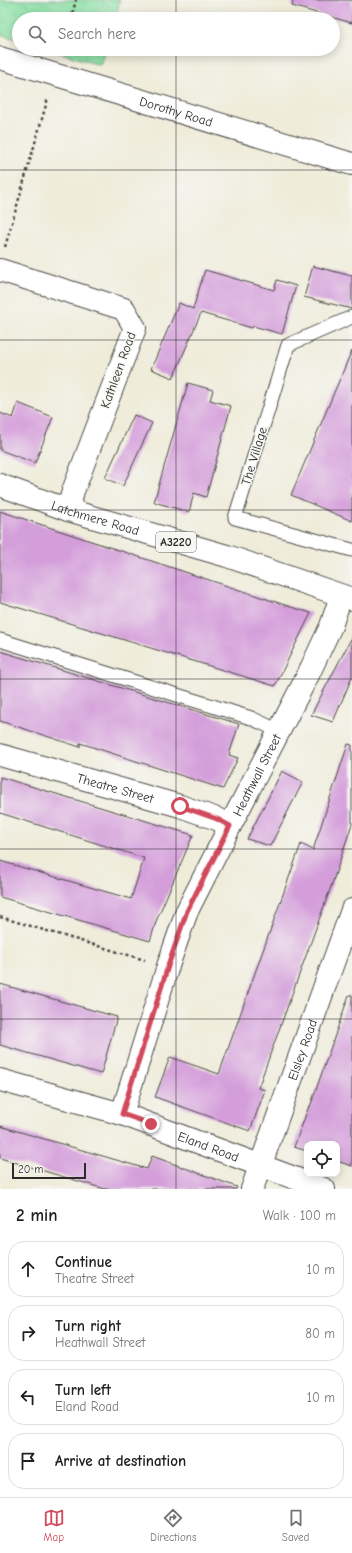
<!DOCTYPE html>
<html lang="en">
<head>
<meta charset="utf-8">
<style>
  body { margin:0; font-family:"Comic Neue",sans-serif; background:#f6f6f6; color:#202124 }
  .controls { position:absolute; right:12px; bottom:12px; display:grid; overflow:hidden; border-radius:8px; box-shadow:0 2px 10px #0003 }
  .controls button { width:36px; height:36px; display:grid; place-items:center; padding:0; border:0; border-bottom:1px solid #e0e0e0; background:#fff; color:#202124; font:20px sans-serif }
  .scale { position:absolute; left:12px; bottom:10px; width:74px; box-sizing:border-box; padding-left:4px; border:2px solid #2b2b2b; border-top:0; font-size:11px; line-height:14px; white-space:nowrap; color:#2b2b2b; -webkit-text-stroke:3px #f6f6f2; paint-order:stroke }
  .stop { position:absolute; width:12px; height:12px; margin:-9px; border:3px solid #d1495b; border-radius:50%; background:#fff }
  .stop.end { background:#d1495b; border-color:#fff; box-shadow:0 1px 4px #0008 }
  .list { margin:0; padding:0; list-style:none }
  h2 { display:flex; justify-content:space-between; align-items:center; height:52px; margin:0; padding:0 16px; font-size:17px }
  h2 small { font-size:13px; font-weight:400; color:#757577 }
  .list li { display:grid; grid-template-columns:26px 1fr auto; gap:12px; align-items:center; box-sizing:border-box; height:56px; margin:0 8px 8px; padding:0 8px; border:1px solid #e0e0e0; border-radius:16px }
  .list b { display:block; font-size:15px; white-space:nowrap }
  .list p { margin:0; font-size:13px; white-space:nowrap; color:#757577 }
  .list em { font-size:13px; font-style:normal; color:#757577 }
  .icon { flex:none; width:22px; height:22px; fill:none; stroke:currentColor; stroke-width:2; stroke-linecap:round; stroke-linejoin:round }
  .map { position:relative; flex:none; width:352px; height:1189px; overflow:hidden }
  .search { position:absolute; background:#fff; box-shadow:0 2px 10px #0003; left:12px; right:12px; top:12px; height:44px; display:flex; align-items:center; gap:10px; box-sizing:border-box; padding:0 14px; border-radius:22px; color:#757577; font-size:15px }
  .sheet { height:308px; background:#fff }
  nav { display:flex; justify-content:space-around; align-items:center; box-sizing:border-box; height:56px; border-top:1px solid #e0e0e0; background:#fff; font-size:11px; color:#757577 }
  nav a { display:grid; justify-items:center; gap:2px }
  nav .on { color:#d1495b }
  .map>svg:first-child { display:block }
</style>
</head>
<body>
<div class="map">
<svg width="352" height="1189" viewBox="0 0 352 1189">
  <defs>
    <pattern id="park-crowns" width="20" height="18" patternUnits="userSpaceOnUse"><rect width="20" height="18" fill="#8ae1a5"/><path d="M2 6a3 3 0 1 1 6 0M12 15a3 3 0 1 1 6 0" fill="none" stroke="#77c18e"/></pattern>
  </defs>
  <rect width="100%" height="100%" fill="#f6f6f2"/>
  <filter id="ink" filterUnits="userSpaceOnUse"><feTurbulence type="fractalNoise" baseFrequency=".025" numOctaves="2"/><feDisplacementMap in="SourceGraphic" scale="8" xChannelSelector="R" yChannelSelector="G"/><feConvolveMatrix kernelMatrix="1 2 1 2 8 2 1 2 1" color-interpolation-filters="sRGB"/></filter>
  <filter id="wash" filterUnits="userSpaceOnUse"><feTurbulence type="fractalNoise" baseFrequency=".012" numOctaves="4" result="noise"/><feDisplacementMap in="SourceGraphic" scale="16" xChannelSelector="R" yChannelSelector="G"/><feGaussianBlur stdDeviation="0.9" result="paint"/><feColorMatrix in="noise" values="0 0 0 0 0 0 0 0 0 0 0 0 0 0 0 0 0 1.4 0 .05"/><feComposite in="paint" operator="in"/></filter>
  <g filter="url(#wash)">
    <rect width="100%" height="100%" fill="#efecda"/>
    <path fill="url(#park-crowns)" stroke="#5a8668" d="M0,0H120L115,19H19V40L0,34Z
      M48,49H105L100,65Z"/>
    <g id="blocks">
      <path fill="#d49eda" d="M293,0H352V23L292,6Z
        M313,266L352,276V309L304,297Z
        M205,270L274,290L277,280L296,286L282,334L253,326L252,328L201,313L173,378L151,369L179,303L193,309Z
        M352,350V521L291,495Z
        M188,383L213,390L210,400L231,406L206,497L194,493L189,512L154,502Z
        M18,403L53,417L35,463L0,450V413L13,418Z
        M134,415L152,423L123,486L105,478Z
        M0,511L291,607L311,613L275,686L0,602Z
        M352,637V677L333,722L311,715Z
        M0,651L239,724L229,755L238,758L223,789L80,743V747L0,721Z
        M348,744L352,745V824L332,884L258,1088L265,1090L250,1131L155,1097L170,1057L219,1074L301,844L313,850Z
        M282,771L303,782L270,846L247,839Z
        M0,777L193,835L157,919L150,941L0,897V861L131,899L144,858L0,813Z
        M0,984L117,1017L101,1074L0,1045Z
        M349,995H352V1166L337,1161V1144H307V1151L294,1147L309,1106L310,1107Z
        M0,1126L147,1169L152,1156L237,1187L236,1189H105L0,1158Z"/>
    </g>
  </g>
  <g filter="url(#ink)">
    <use href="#blocks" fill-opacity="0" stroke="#484845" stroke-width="1"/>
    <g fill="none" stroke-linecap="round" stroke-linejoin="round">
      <defs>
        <path id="service" d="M352,317L288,345L235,518L352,550
          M0,640L251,718L279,731"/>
        <g id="minor">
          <path id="s1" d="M0,58L352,164"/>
          <path d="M0,270L124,309L135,328L73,491L68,510"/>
          <path id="s2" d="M0,755L180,806L217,819L230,826"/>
          <path id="s3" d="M0,1080L122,1114L324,1189"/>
          <path id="s4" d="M122,1114L168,966L187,911L230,826L308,675L331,626L341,596"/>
          <path id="s5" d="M252,1189L352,910"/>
        </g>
        <g id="trunk">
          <path id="s6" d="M0,485L68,510L227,556L352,599"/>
        </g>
      </defs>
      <use href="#service" stroke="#484845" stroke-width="15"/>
      <use href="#minor" stroke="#484845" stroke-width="24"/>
      <use href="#trunk" stroke="#484845" stroke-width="24"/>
      <path stroke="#484845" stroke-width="2.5" stroke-dasharray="3 3" stroke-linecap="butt" d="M71,19L76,0
        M5,247L48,98
        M0,917L145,960"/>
      <use href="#service" stroke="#fff" stroke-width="13"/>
      <use href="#minor" stroke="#fff" stroke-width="22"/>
      <use href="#trunk" stroke="#fff" stroke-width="22"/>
    </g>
  </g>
  <g fill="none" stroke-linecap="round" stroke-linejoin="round" filter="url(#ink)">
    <path stroke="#d1495b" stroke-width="5" d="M151,1124L122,1114L168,966L187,911L230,826L217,819L180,806"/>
  </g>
  <path fill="none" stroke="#2b2b2b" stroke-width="1" stroke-opacity="0.55" d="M176,0V19M176,49V1189M0,170H352M0,340H352M0,510H352M0,679H352M0,849H352M0,1019H352"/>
  <g text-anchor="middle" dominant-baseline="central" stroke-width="3" stroke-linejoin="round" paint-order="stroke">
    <rect fill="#f6f6f2" stroke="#686867" stroke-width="1" x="156" y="532" width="40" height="20" rx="3"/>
    <g font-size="12" font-weight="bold" fill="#2b2b2b">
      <text x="176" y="542">A3220</text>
    </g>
    <g font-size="13" fill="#2b2b2b" stroke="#f6f6f2">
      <text stroke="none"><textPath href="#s1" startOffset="184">Dorothy Road</textPath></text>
      <text transform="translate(118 370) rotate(-70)">Kathleen Road</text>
      <text transform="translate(254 456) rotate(-73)">The Village</text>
      <text stroke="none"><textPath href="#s6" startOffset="101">Latchmere Road</textPath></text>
      <text stroke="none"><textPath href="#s4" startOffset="366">Heathwall Street</textPath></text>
      <text stroke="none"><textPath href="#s2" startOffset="120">Theatre Street</textPath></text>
      <text stroke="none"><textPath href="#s5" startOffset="148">Elsley Road</textPath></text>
      <text stroke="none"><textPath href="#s3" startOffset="219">Eland Road</textPath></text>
    </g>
  </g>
</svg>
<div class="controls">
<button><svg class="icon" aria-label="locate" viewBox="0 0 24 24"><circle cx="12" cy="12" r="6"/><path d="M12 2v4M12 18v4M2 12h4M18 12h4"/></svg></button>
</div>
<div class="scale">20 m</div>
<div class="stop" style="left:180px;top:806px"></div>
<div class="stop end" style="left:151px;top:1124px"></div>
<div class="search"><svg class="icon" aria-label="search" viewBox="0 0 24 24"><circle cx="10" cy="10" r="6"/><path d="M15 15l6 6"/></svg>Search here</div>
</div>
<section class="sheet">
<h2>2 min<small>Walk · 100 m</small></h2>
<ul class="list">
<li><svg class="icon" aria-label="ahead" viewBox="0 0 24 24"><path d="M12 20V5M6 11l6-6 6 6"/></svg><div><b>Continue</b><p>Theatre Street</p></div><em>10 m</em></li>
<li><svg class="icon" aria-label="right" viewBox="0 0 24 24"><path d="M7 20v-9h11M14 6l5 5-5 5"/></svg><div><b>Turn right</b><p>Heathwall Street</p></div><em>80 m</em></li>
<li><svg class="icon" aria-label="left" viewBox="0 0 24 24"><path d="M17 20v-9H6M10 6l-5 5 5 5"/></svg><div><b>Turn left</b><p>Eland Road</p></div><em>10 m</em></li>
<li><svg class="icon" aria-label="arrive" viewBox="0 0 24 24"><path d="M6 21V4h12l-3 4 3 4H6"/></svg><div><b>Arrive at destination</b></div></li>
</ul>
</section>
<nav>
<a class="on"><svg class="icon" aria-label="map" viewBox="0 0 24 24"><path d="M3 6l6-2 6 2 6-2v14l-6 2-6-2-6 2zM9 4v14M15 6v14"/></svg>Map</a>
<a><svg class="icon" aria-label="directions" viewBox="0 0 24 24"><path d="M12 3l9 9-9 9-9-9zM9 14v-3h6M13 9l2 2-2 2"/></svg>Directions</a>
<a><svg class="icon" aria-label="saved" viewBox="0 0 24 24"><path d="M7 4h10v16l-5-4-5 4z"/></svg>Saved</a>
</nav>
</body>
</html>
